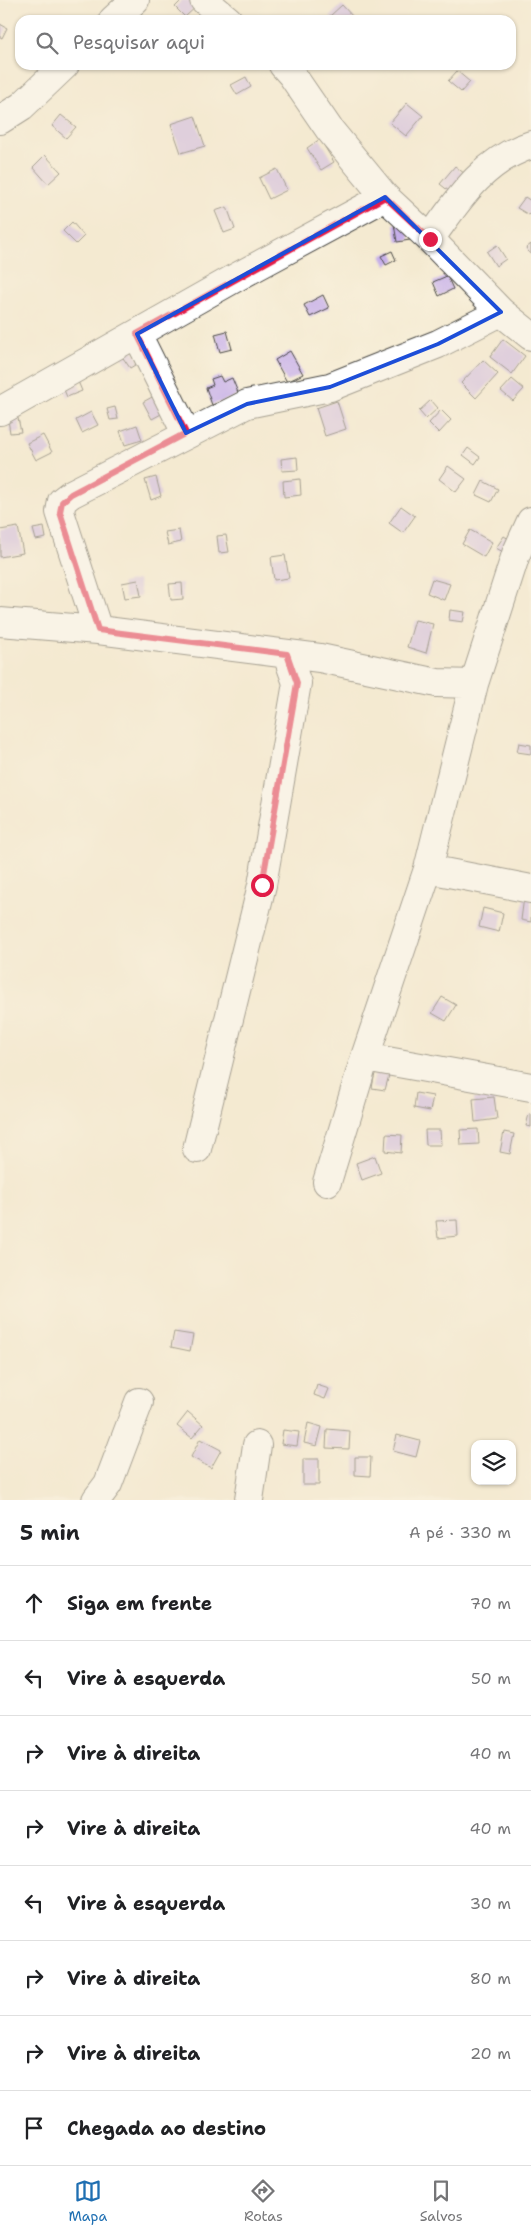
<!DOCTYPE html>
<html lang="pt">
<head>
<meta charset="utf-8">
<style>
  body { margin:0; font-family:"Shantell Sans",sans-serif; background:#f2f2f2; color:#202124 }
  .controls { position:absolute; right:15px; bottom:15px; display:grid; overflow:hidden; border-radius:10px; box-shadow:0 1px 4px #0004 }
  .controls button { width:45px; height:45px; display:grid; place-items:center; padding:0; border:0; border-bottom:1px solid #e0e0e0; background:#fff; color:#202124; font:25px sans-serif }
  .stop { position:absolute; width:15px; height:15px; margin:-11px; border:4px solid #e11d48; border-radius:50%; background:#fff }
  .stop.end { background:#e11d48; border-color:#fff; box-shadow:0 1px 5px #0008 }
  .list { margin:0; padding:0; list-style:none }
  h2 { display:flex; justify-content:space-between; align-items:center; height:65px; margin:0; padding:0 20px; font-size:21px }
  h2 small { font-size:16px; font-weight:400; color:#757577 }
  .list li { display:grid; grid-template-columns:32px 1fr auto; gap:15px; align-items:center; box-sizing:border-box; height:75px; padding:0 20px; border-top:1px solid #e0e0e0 }
  .list b { display:block; font-size:19px; white-space:nowrap }
  .list em { font-size:16px; font-style:normal; color:#757577 }
  .icon { flex:none; width:28px; height:28px; fill:none; stroke:currentColor; stroke-width:2; stroke-linecap:round; stroke-linejoin:round }
  .map { position:relative; flex:none; width:531px; height:1500px; overflow:hidden }
  .search { position:absolute; background:#fff; box-shadow:0 1px 4px #0004; left:15px; right:15px; top:15px; height:55px; display:flex; align-items:center; gap:12px; box-sizing:border-box; padding:0 18px; border-radius:15px; color:#757577; font-size:19px }
  .sheet { height:665px; background:#fff }
  nav { display:flex; justify-content:space-around; align-items:center; box-sizing:border-box; height:70px; border-top:1px solid #e0e0e0; background:#fff; font-size:14px; color:#757577 }
  nav a { display:grid; justify-items:center; gap:2px }
  nav .on { color:#1f6fb2 }
  .map>svg:first-child { display:block }
</style>
</head>
<body>
<div class="map">
<svg width="531" height="1500" viewBox="0 0 531 1500">
  <rect width="100%" height="100%" fill="#fcf5e5"/>
  <filter id="ink" filterUnits="userSpaceOnUse"><feTurbulence type="fractalNoise" baseFrequency=".02" numOctaves="2"/><feDisplacementMap in="SourceGraphic" scale="10" xChannelSelector="R" yChannelSelector="G"/><feConvolveMatrix kernelMatrix="1 2 1 2 8 2 1 2 1" color-interpolation-filters="sRGB"/></filter>
  <filter id="wash" filterUnits="userSpaceOnUse"><feTurbulence type="fractalNoise" baseFrequency=".0096" numOctaves="4" result="noise"/><feDisplacementMap in="SourceGraphic" scale="20" xChannelSelector="R" yChannelSelector="G"/><feGaussianBlur stdDeviation="1.12" result="paint"/><feColorMatrix in="noise" values="0 0 0 0 0 0 0 0 0 0 0 0 0 0 0 0 0 1.4 0 .05"/><feComposite in="paint" operator="in"/></filter>
  <g filter="url(#wash)">
    <rect width="100%" height="100%" fill="#f4ead1"/>
    <g id="blocks">
      <path fill="#c6afe9" d="M182,0H194L198,5L185,17L175,7Z
        M342,5L354,18L352,20H334L330,16Z
        M0,24L7,28L2,38L0,37Z
        M457,71L470,82L461,92L448,81Z
        M246,77L251,87L237,95L231,85Z
        M407,103L423,116L406,136L390,123Z
        M61,115L76,127L66,138L52,126Z
        M195,116L205,146L181,153L171,124Z
        M320,139L334,162L321,170L307,148Z
        M45,155L61,172L48,184L33,167Z
        M455,166L465,174L450,192L440,184Z
        M277,169L287,190L269,199L259,178Z
        M525,197L531,201V212L529,215L517,208Z
        M227,207L235,229L224,233L215,211Z
        M72,222L84,236L76,244L63,231Z
        M407,222L410,240L397,242L394,224Z
        M531,244V255L526,248Z
        M497,245L506,259L496,266L487,252Z
        M392,251L396,260L386,265L381,256Z
        M447,276L453,289L439,296L433,282Z
        M323,295L329,308L310,317L304,305Z
        M227,331L232,349L220,352L215,334Z
        M503,339L525,356L512,374L490,357Z
        M130,345L140,362L130,368L119,352Z
        M290,351L303,374L287,382L275,360Z
        M483,360L498,374L476,398L461,383Z
        M220,376L223,382L232,378L239,395L212,405L206,388L213,385L211,379Z
        M77,379L82,391L67,397L62,385Z
        M512,379L524,389L513,401L501,391Z
        M154,396L163,413L152,419L143,402Z
        M431,400L438,408L426,419L419,411Z
        M337,401L346,429L325,436L316,408Z
        M115,407L118,419L110,420L107,409Z
        M441,410L451,420L439,433L429,423Z
        M91,412L98,425L82,433L76,420Z
        M18,418L21,432L10,433L8,419Z
        M137,425L142,440L125,445L120,431Z
        M43,435L52,452L36,460L27,443Z
        M468,448L480,457L475,464L463,455Z
        M297,457L298,470L282,471L281,459Z
        M448,466L466,479L456,492L439,479Z
        M156,477L161,496L151,500L145,480Z
        M300,479L301,495L284,497L283,481Z
        M483,481L498,489L491,502L476,495Z
        M401,506L415,516L403,533L389,523Z
        M18,527L23,553L0,557V530Z
        M44,527L46,538L36,540L33,529Z
        M179,530L181,542L168,545L165,532Z
        M470,530L492,542L484,557L462,544Z
        M226,535L229,552L219,553L217,536Z
        M504,536L512,541L505,553L496,548Z
        M285,555L289,578L274,580L271,557Z
        M432,579L450,584L444,600L427,593Z
        M138,580L141,596L125,598L122,583Z
        M182,583L183,599L171,600L169,584Z
        M450,610L465,612L463,622L449,620Z
        M415,620L433,624L426,653L407,647Z
        M519,743L531,745V754L517,752Z
        M524,897L531,898V922L521,920Z
        M483,908L503,913L499,932L479,927Z
        M442,997L456,1005L446,1021L432,1013Z
        M375,1072L389,1075L385,1090L372,1088Z
        M416,1093L433,1096L430,1111L414,1108Z
        M494,1097L497,1119L475,1122L473,1099Z
        M529,1114H531V1127L526,1126Z
        M478,1129L479,1144L461,1145L460,1130Z
        M425,1130H440L441,1145H426Z
        M504,1132L514,1134L510,1154L500,1152Z
        M386,1134L402,1135L401,1153L385,1151Z
        M375,1156L381,1173L362,1180L356,1163Z
        M457,1220L458,1236L438,1238L436,1221Z
        M174,1332L193,1335L190,1351L171,1347Z
        M317,1385L329,1389L325,1399L314,1395Z
        M188,1412L203,1425L192,1438L177,1426Z
        M308,1423L322,1427L317,1446L304,1443Z
        M327,1429L350,1431L349,1449L326,1448Z
        M283,1430L299,1432L297,1446L281,1444Z
        M397,1435L420,1441L416,1457L393,1451Z
        M200,1439L221,1450L211,1468L191,1457Z
        M355,1457H371L370,1476L355,1475Z
        M303,1459H319V1485H303Z"/>
    </g>
  </g>
  <g filter="url(#ink)">
    <use href="#blocks" fill-opacity="0" stroke="#494844" stroke-width="1"/>
    <g fill="none" stroke-linecap="round" stroke-linejoin="round">
      <defs>
        <path id="minor" d="M204,0L228,20
          M113,20L135,0
          M283,65L292,75L329,129L385,197L430,239L501,312L531,336
          M0,120L22,106L65,65
          M430,239C458,200 483,160 531,145
          M137,334L186,433
          M0,411L235,278L385,197
          M0,622L98,630L320,658L437,683L474,684
          M98,630L60,512L62,501L71,494L247,404L330,387L438,344L501,312
          M428,869L531,889
          M365,1057L531,1087
          M197,1149L262,885L297,683L287,655
          M327,1182L365,1057L428,869L474,684L516,554L531,521
          M96,1500L108,1484L139,1402
          M249,1500L257,1445"/>
      </defs>
      <use href="#minor" stroke="#494844" stroke-width="30"/>
      <use href="#minor" stroke="#fff" stroke-width="28"/>
    </g>
  </g>
  <g fill="none" stroke-linecap="round" stroke-linejoin="round" filter="url(#ink)">
    <path stroke="#e11d48" stroke-width="6" d="M262,885L297,683L287,654L98,630L60,512L62,502L71,494L186,433L137,334L385,197L430,239"/>
  </g>
  <path d="M0 0H531V1500H0ZM385,197L501,312L438,344L330,387L247,404L186,433L137,334Z" fill="#f4ead1" fill-opacity=".55" fill-rule="evenodd"/>
  <path fill="none" stroke="#1d4ed8" stroke-width="4" stroke-linejoin="round" d="M385,197L501,312L438,344L330,387L247,404L186,433L137,334Z"/>
</svg>
<div class="controls">
<button><svg class="icon" aria-label="layers" viewBox="0 0 24 24"><path d="M12 4l9 5-9 5-9-5zM3 14l9 5 9-5"/></svg></button>
</div>
<div class="stop" style="left:262px;top:885px"></div>
<div class="stop end" style="left:430px;top:239px"></div>
<div class="search"><svg class="icon" aria-label="search" viewBox="0 0 24 24"><circle cx="10" cy="10" r="6"/><path d="M15 15l6 6"/></svg>Pesquisar aqui</div>
</div>
<section class="sheet">
<h2>5 min<small>A pé · 330 m</small></h2>
<ul class="list">
<li><svg class="icon" aria-label="ahead" viewBox="0 0 24 24"><path d="M12 20V5M6 11l6-6 6 6"/></svg><div><b>Siga em frente</b></div><em>70 m</em></li>
<li><svg class="icon" aria-label="left" viewBox="0 0 24 24"><path d="M17 20v-9H6M10 6l-5 5 5 5"/></svg><div><b>Vire à esquerda</b></div><em>50 m</em></li>
<li><svg class="icon" aria-label="right" viewBox="0 0 24 24"><path d="M7 20v-9h11M14 6l5 5-5 5"/></svg><div><b>Vire à direita</b></div><em>40 m</em></li>
<li><svg class="icon" aria-label="right" viewBox="0 0 24 24"><path d="M7 20v-9h11M14 6l5 5-5 5"/></svg><div><b>Vire à direita</b></div><em>40 m</em></li>
<li><svg class="icon" aria-label="left" viewBox="0 0 24 24"><path d="M17 20v-9H6M10 6l-5 5 5 5"/></svg><div><b>Vire à esquerda</b></div><em>30 m</em></li>
<li><svg class="icon" aria-label="right" viewBox="0 0 24 24"><path d="M7 20v-9h11M14 6l5 5-5 5"/></svg><div><b>Vire à direita</b></div><em>80 m</em></li>
<li><svg class="icon" aria-label="right" viewBox="0 0 24 24"><path d="M7 20v-9h11M14 6l5 5-5 5"/></svg><div><b>Vire à direita</b></div><em>20 m</em></li>
<li><svg class="icon" aria-label="arrive" viewBox="0 0 24 24"><path d="M6 21V4h12l-3 4 3 4H6"/></svg><div><b>Chegada ao destino</b></div></li>
</ul>
</section>
<nav>
<a class="on"><svg class="icon" aria-label="map" viewBox="0 0 24 24"><path d="M3 6l6-2 6 2 6-2v14l-6 2-6-2-6 2zM9 4v14M15 6v14"/></svg>Mapa</a>
<a><svg class="icon" aria-label="directions" viewBox="0 0 24 24"><path d="M12 3l9 9-9 9-9-9zM9 14v-3h6M13 9l2 2-2 2"/></svg>Rotas</a>
<a><svg class="icon" aria-label="saved" viewBox="0 0 24 24"><path d="M7 4h10v16l-5-4-5 4z"/></svg>Salvos</a>
</nav>
</body>
</html>
